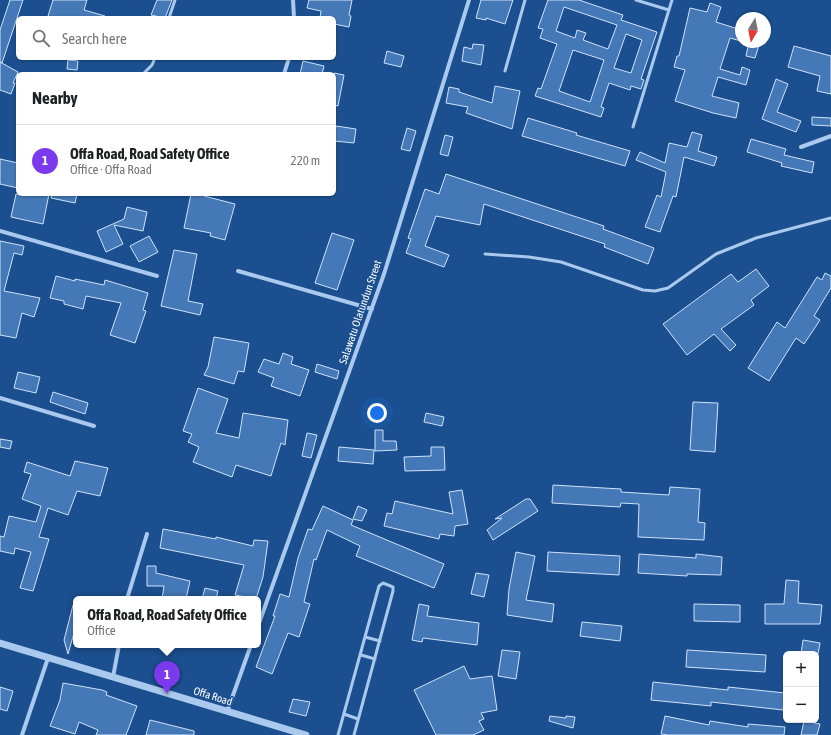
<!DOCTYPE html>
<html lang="en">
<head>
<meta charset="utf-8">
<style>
  body { margin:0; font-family:"Asap Condensed",sans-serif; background:#f6f6f6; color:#202124 }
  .controls { position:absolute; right:12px; bottom:12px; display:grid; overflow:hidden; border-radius:6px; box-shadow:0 1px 3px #0004 }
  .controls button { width:36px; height:36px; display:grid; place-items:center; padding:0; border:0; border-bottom:1px solid #e0e0e0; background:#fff; color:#202124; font:20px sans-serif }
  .compass { position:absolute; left:735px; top:12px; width:36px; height:36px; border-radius:50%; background:#fff; box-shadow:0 1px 3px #0004; rotate:190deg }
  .you { position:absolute; left:377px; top:413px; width:14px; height:14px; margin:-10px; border:3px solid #fff; border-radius:50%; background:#1a73e8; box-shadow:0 0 0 6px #1a73e833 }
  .badge { display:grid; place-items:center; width:26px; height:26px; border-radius:50%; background:#7c3aed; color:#fff; font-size:13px; font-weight:700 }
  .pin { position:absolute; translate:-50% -33px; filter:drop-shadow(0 1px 2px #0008) }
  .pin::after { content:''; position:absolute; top:21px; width:14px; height:12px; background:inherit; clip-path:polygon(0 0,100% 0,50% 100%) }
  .popup { position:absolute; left:73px; top:596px; width:188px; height:52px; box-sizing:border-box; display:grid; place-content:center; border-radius:6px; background:#fff; filter:drop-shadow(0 1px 3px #0005); font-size:13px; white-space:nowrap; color:#757577 }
  .popup b { font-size:15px; color:#202124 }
  .popup::after { content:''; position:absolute; left:50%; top:100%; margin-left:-8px; border:8px solid transparent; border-top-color:#fff }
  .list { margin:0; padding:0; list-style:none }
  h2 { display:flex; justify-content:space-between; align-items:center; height:52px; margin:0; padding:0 16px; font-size:17px }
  h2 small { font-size:13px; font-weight:400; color:#757577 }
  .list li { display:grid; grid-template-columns:26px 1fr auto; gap:12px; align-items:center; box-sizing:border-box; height:72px; padding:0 16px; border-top:1px solid #e0e0e0 }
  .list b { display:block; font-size:15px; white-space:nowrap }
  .list p { margin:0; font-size:13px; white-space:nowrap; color:#757577 }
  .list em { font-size:13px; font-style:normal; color:#757577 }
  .icon { flex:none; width:22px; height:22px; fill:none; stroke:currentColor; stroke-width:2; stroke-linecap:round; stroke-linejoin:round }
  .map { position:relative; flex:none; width:831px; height:735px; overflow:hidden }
  .search { position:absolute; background:#fff; box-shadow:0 1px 3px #0004; left:16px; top:16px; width:320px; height:44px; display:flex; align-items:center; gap:10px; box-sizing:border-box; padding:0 14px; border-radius:6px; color:#757577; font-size:15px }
  .panel { position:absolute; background:#fff; box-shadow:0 1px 3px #0004; left:16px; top:72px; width:320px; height:124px; border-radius:6px }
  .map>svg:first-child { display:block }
</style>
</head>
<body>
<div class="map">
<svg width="831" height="735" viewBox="0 0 831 735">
  <rect width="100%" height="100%" fill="#1b4f8f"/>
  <path fill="#4478b7" stroke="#cfe3fa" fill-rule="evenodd" d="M10,0H23L2,63L0,62V30Z
    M53,0H87L84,10L105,16L104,18H55L48,16Z
    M157,0H172L165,18L151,15Z
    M309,0H352L349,15L351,16L349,27L334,24V18H320L321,11L307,8Z
    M481,0H513L505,24L486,18V20L476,18Z
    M548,0H579L623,15L621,20L657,32L641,79L644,80L641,89L631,86L630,90L609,83L601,107L604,108L601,117L535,96L538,88L541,89L557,44L540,38L543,29L538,28ZM564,7L617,25L608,49L583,40L586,33L577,30L575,38L556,31ZM626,34L642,40L631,73L614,68ZM573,50L604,60L590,102L559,91Z
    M710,3L721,7L716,22L741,30V41L730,38L720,69L740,75L742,67L750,70L746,85L718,77L712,96L739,103L736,118L713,113L675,101L685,70L674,67L677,56H679L690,8L707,12Z
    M749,42H760L755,58L746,56Z
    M473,44L484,45L481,65L462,61L464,47L472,49Z
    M794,46L831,56V94L817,91L820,76L788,67Z
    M387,51L404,56L401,67L384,63Z
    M68,60L78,61L77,70L67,69Z
    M303,61L324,66L322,74H300Z
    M0,62L18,72L13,83H15L11,94L0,90Z
    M334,73L344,75L338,106L334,105Z
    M776,79L788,84L777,112L801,121L796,132L762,119Z
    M495,86L520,91L512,129L466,113L468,107L446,103L449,87L459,89V92L492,103Z
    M812,117L831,118V126L812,125Z
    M528,118L577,133L576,135L630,151L625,166L522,136Z
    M336,126L356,129L354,143L334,141Z
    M407,128L416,131L410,151L401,149Z
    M692,132L702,135L698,151L717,157L714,166L684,157L676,197L673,196L660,232L645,227L657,195L661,197L666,172L636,160L640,152L665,163L669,143L687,147Z
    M445,135L453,137L448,156L440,154Z
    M751,139L786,149L784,155L814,162L812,173L781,166L782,163L747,152Z
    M0,159L18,163V188L0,184Z
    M446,174L604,226L603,229L654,248L648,264L604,247L605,244L484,204L480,225L436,216L425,246L449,255L444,267L406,253L411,239L408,238L425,189L439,194Z
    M16,194H49L43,224L11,217Z
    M52,194H77L75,203L51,198Z
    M191,194H204V196L235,204L225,240L210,236L211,233L184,228Z
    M127,207L147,212L143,231L114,225L123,244L106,252L97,231L124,219Z
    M332,233L354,240L337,290L315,283Z
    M149,236L158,252L139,262L130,246Z
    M0,241L24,246L22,255L14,253L4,291L40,298L34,317L22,313L16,338L0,335Z
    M174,250L197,254L188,301L203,304L200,315L161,306Z
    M756,269L769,286L751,300L754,305L721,329L736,345L730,351L714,334L687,355L663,324L731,274L738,282Z
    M825,273L831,276V288L814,316L820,320L804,344L796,338L769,381L748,368L777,322L785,328L817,277L822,280Z
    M56,276L75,281V279L104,285L105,280L148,293L143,310L146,311L135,343L110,335L121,303L86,296L83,309L64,304V301L50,298Z
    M214,337L249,343L244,372L238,371L234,384L204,375L208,367Z
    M283,353L293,357L291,364L309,370L300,396L271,386L274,378L258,372L264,359L279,364Z
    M317,364L339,371L337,379L315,372Z
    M18,372L40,377L36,393L14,388Z
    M198,388L228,399L216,433L239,438L243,413L288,420L285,445L281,443L271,476L236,465L232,477L193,462L199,447L188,442L192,434L183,431Z
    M53,392L88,403L85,414L50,402Z
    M693,402L718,403L715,452L690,450Z
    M426,413L444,417L442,426L424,422Z
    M375,430H383V441H396L397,450L375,451Z
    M307,433L317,435L311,458L302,456Z
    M0,439L12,441L10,449L0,447Z
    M339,447L374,450L373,464L338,461Z
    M431,447H444L445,470L405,471L404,457L431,456Z
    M75,461L108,468L100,496L77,491L68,515L48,508L39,537L49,539L33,591L20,588L31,552L15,548L14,554L0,551V536L4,537L9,516L36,522L41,506L22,499L31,474L24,472L27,462L70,476Z
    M553,485L621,489V492L669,495L670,487L700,489L698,522L705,523L704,540L638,537L639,504L621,503L620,507L552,503Z
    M462,490L468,524L455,526L454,536L440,534L439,539L384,526L387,513L392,514L395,501L453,514L449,492Z
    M526,499H530L538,511L493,540L487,530L502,518L495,519Z
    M323,506L353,520L351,525L444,564L434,588L356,556L360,546L327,530L316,560L314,559L304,602L310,604L299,637L288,633L272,674L256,667L275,616H273L280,594L289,597L298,558L308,529L312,530Z
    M358,506L367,510L362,521L353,519Z
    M163,529L216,539V537L253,546L254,540L268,541L263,577L256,599L235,595L244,565L160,548Z
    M516,552L535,556L526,600L554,604L552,622L507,615L509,589Z
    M548,552L620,556L619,575L547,571Z
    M639,554L696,558V554L722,557L721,575L687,574V576L638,573Z
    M147,566H156V573L190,581L186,599H162L164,586H147Z
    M476,573L489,575L484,597L471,594Z
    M786,580L799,581L798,603L822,605L820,624H765V604H784Z
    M205,588L218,591L216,599H202Z
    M419,604L429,606L427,616L479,623L477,645L423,638L422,642L412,640Z
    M694,604L740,605V622L694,621Z
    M73,605L76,606V626L68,654L64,640Z
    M582,622L622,626L620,641L580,636Z
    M803,640L820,643L818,654H801Z
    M502,650L520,652L516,679L498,676Z
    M687,650L766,655L765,672L686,667Z
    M464,666L470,679L492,676L497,710L481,713L484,719L479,721L484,730L473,735H436L414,690Z
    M653,682L728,690V687L785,693L783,710L711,702V706L651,700Z
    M63,683L102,690L107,692L106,695L137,706L126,735H96L98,730L79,722L75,734L50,726L60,700Z
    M0,687L13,691L7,711L0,709Z
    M293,699L310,702L306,716L289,712Z
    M550,716L566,718V716L575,717L573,728L549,721Z
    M665,716L709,725L710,721L748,727V724L785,727L784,735H668L661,734Z
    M150,720L194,731V735H146Z
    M804,721L820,724L817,735H801Z"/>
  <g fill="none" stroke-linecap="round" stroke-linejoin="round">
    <path stroke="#a9c9ee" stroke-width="3" d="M636,0L669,10
      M169,18L175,0
      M505,71L525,0
      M143,74L152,65L155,58
      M633,127L672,0
      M485,254L529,257L561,262L643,290L655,291L668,288L716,254L756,238L831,218
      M365,637L380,641
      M361,655L375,659
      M344,714L358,719
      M338,735L379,586L383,583L393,587V591L354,735"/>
    <path stroke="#a9c9ee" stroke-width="4" d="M293,0L294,18
      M284,74L289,58
      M801,147L831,136
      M0,231L157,276
      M238,271L372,309
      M0,398L94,426
      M127,599L147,534
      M258,626L384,274L469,0
      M113,677L119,645
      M227,712L251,645
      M22,735L48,658"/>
    <path stroke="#a9c9ee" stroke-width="7" d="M0,643L306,735"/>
  </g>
  <g text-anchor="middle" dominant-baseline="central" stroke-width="3" stroke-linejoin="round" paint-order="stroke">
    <g font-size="11" fill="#fff" stroke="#1b4f8f">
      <text transform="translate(360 312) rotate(-71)">Salawatu Olatundun Street</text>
      <text transform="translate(213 696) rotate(17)">Offa Road</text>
    </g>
  </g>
</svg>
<div class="controls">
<button>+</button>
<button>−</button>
</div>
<svg class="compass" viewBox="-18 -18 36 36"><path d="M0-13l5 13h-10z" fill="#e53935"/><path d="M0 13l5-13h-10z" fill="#757577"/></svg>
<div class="you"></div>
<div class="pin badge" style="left:167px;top:694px">1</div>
<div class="popup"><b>Offa Road, Road Safety Office</b>Office</div>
<div class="search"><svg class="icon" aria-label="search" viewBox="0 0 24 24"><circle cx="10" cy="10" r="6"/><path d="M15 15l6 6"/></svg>Search here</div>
<section class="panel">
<h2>Nearby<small></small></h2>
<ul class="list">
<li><span class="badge">1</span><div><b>Offa Road, Road Safety Office</b><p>Office · Offa Road</p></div><em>220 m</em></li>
</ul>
</section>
</div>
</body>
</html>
